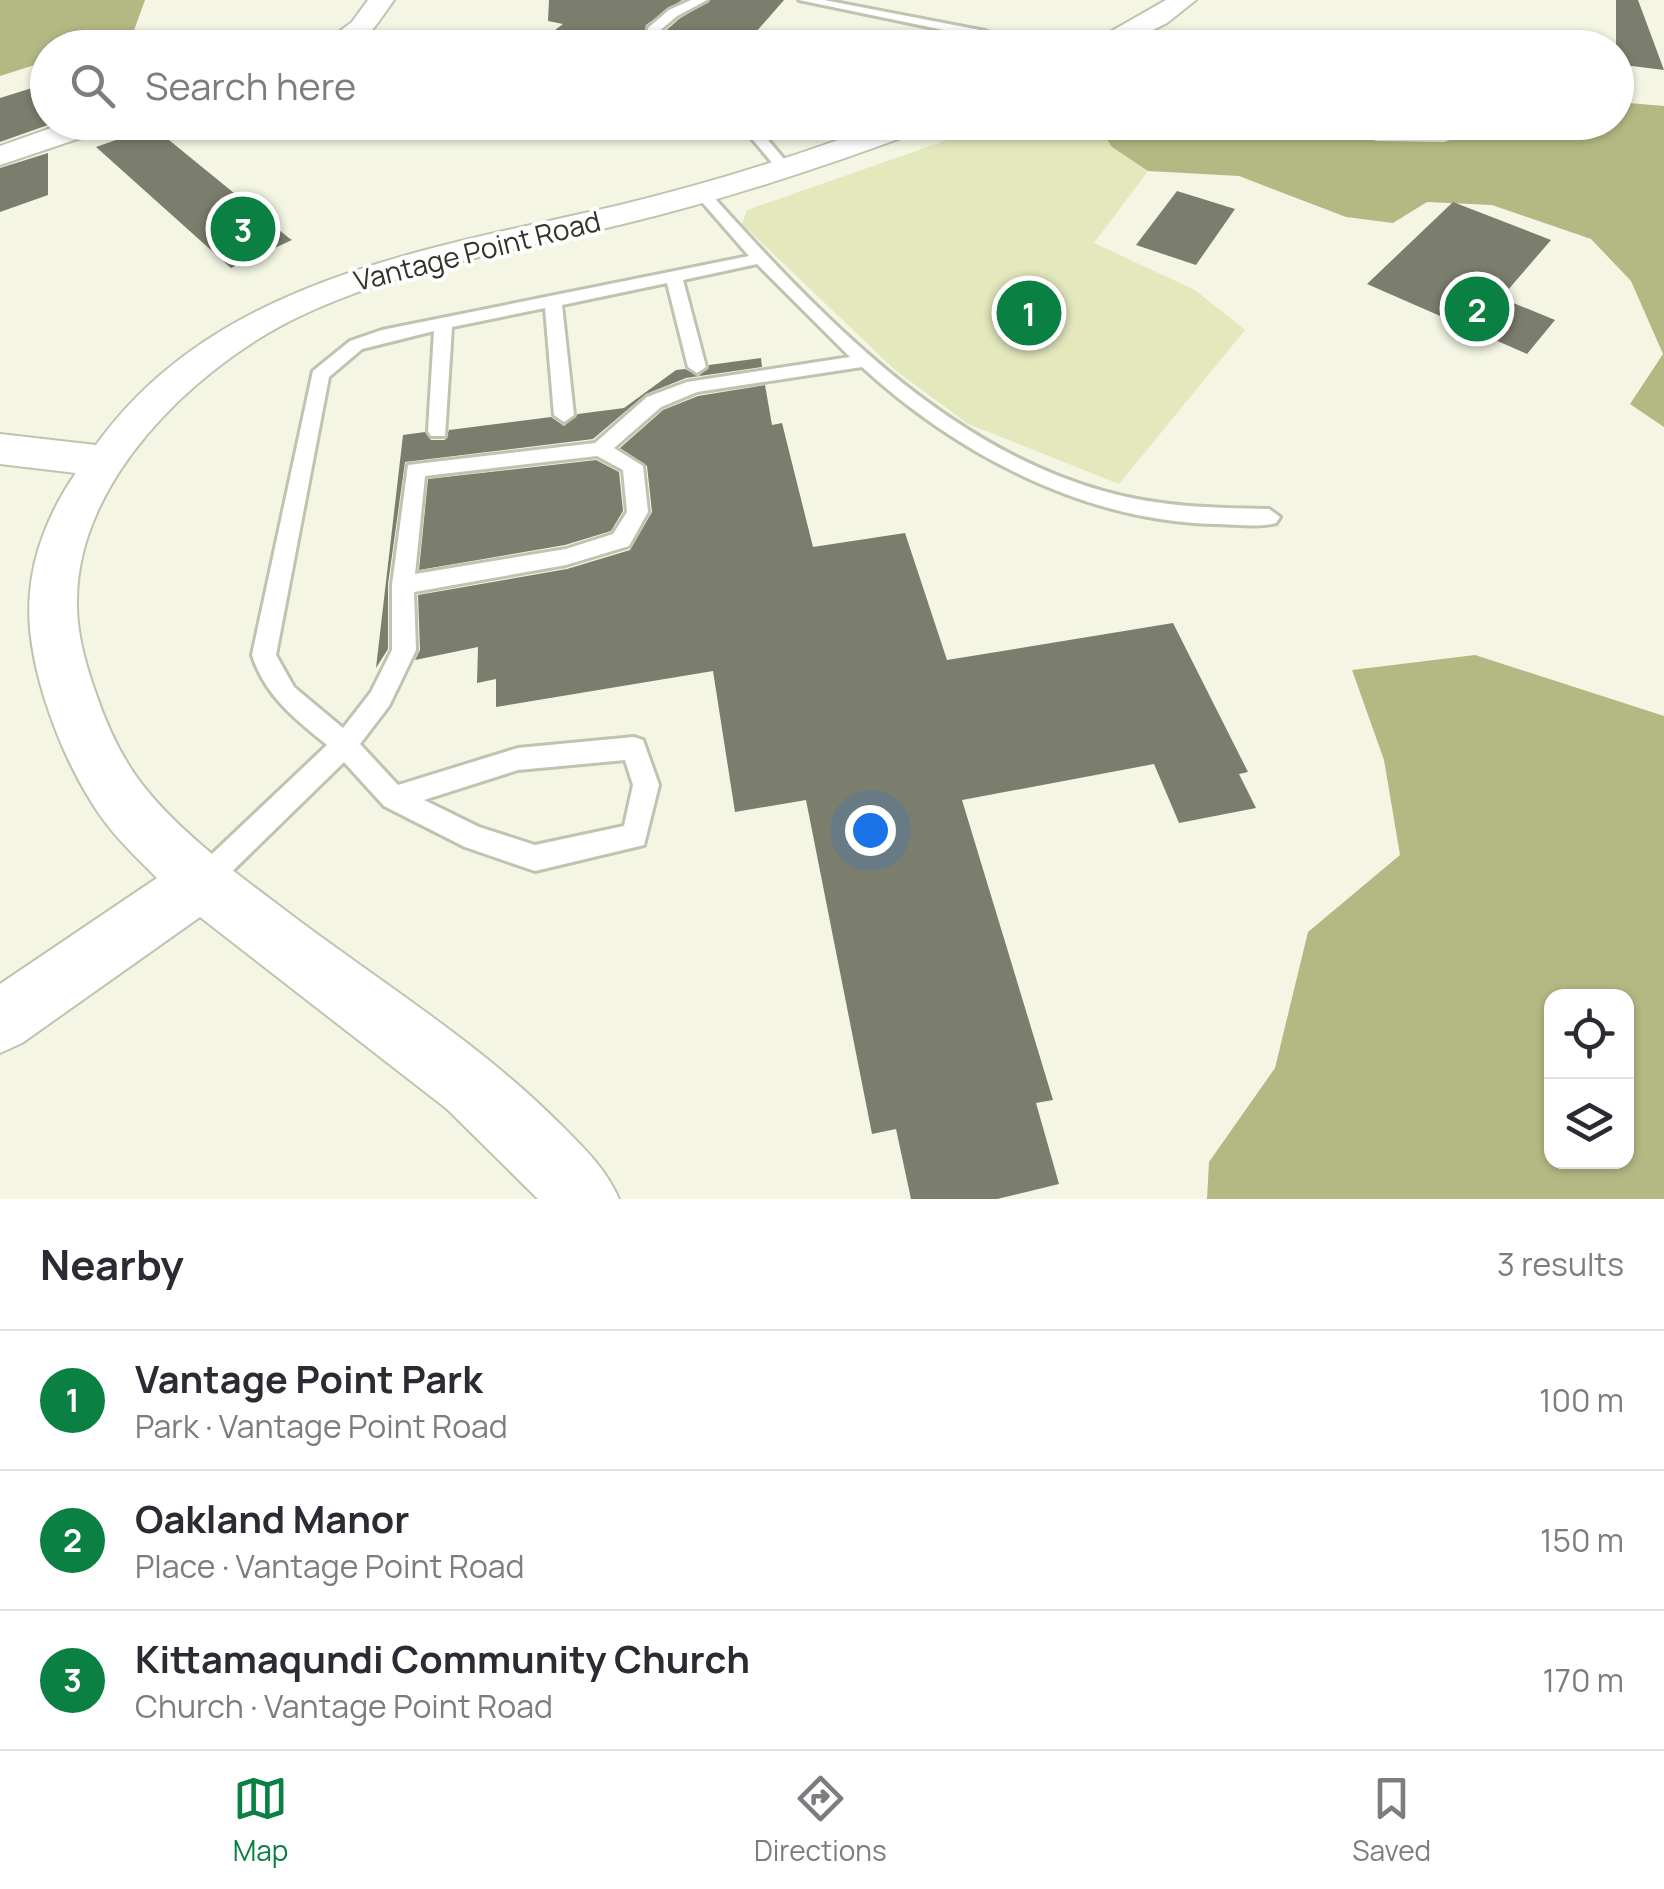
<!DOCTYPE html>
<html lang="en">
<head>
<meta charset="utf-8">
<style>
  body { margin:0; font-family:Manrope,sans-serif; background:#f2f2f3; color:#2b2b33 }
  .controls { position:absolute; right:30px; bottom:30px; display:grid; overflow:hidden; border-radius:20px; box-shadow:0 2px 8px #0004 }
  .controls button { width:90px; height:90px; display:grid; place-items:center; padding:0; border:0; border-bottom:2px solid #e1e1e2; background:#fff; color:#2b2b33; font:50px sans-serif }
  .you { position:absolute; left:870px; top:830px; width:35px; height:35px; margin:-25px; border:8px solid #fff; border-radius:50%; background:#1a73e8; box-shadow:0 0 0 15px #1a73e833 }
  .badge { display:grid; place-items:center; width:65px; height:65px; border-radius:50%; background:#0b8043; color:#fff; font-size:32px; font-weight:700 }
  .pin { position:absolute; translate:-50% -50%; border:5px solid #fff; box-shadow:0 2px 10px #0006 }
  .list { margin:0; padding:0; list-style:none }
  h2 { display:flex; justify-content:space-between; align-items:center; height:130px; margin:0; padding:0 40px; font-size:42px }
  h2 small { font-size:32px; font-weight:400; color:#7c7c81 }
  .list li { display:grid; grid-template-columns:65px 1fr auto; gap:30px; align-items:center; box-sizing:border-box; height:140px; padding:0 40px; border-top:2px solid #e1e1e2 }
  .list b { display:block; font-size:38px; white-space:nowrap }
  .list p { margin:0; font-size:32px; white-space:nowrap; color:#7c7c81 }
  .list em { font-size:32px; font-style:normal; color:#7c7c81 }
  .icon { flex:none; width:55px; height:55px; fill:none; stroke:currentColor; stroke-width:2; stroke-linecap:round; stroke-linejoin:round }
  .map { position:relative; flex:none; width:1664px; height:1199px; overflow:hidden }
  .search { position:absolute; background:#fff; box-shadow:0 2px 8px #0004; left:30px; right:30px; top:30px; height:110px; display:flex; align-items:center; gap:25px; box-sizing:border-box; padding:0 35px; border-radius:55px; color:#7c7c81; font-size:38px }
  .sheet { height:550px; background:#fff }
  nav { display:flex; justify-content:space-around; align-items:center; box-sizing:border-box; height:140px; border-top:2px solid #e1e1e2; background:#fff; font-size:28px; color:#7c7c81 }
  nav a { display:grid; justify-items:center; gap:5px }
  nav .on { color:#0b8043 }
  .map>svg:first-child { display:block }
</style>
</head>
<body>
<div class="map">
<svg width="1664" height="1199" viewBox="0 0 1664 1199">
  <rect width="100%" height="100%" fill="#f4f6e3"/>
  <path fill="#e4e8bd" d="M987,123H1195L1148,171L1094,243L1195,290L1245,330L1119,484L968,424L895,370L742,224L747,210L939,143Z"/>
  <path fill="#b4b983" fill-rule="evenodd" d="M0,0H145L133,33L88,47L48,48L47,61L0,76Z
    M1617,102L1664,106V427L1630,404L1663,354L1631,281L1591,239L1492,205L1427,202L1393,223L1346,217L1239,176L1148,171L1112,147L1096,123H1325L1376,141L1444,142L1497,123L1616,122Z
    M1475,655L1664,716V1199H1207L1209,1162L1275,1068L1308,932L1400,855L1384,760L1352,670ZM1626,996V1162H1552V996Z"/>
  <path fill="#7c7e6d" d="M549,0H682L646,25L643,37L620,33L602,48H531L563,24L548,21Z
    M710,0H784L742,48H703L662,40V34L679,19Z
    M1616,0H1638L1664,70L1616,64Z
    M48,83V125L0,142V98Z
    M153,127L289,238L292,240L231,268L96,147Z
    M48,153V195L0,212V168Z
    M1177,191L1235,209L1196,265L1136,245Z
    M1453,202L1551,240L1501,298L1555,320L1527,354L1367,284Z
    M761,358L762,367L686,378L646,394L593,439L405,462L388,584V649L376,668L403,435L425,432L431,440H445L449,430L551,417L564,426L578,414L624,408L676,370L685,369L699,376L709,365Z
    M765,385L772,425L782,423L813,547L905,533L947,660L1173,623L1248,772L1239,774L1256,808L1179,823L1154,764L962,800L1053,1100L1036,1103L1059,1184L997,1199H911L896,1129L872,1134L806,800L735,812L713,671L496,707V679L477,683L478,647L415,660L420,650L418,595L567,569L630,550L652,512L647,466L620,448L663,410L698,396Z
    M596,460L619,472L623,511L611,531L565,545L419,570L428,479Z"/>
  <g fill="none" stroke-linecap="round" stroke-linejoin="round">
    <defs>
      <path id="service" d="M691,0H707L677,16L658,32V48H646L648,28L669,10Z
        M799,0H824L985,31L1029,48H1009L982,38Z
        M738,122H753L789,165V171H779Z
        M703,189L708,191C817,312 941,445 1103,491C1158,507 1213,508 1269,509L1280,517L1276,523C1258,528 1234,524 1215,524C1084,521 957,454 862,367L697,392L661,407L614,448L643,466L648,512L629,546L566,565L414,592L416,650L389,706L360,744L398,785L518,748L634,737L643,740L659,785L644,845L535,871L465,847L384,806L344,762L214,889L204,893L194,889L190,880L194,871L327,745C295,719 265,696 252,655L313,371L350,341L382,330L749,256L695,194ZM757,264L850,357L687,382L647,397L595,443L408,465L392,585V650L371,692L343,728L294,687L276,655L329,377L362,349L434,331L428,431L431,436H445L452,327L545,308L554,415L564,422L574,415L562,305L667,283L688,367L697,373L706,367L683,280ZM597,456L623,470L627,512L613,534L566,549L415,574L425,476ZM625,760L633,785L624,826L535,845L479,827L424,800L518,770Z"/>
      <path id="minor" d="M368,0H394C367,38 365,48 317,48L352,22Z
        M1166,0H1196L1167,23L1117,48H1082Z
        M68,122H114L110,128L0,165V146Z
        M888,122H932L928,128C827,166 727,199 623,224C511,251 394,269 290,321C192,371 78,481 77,599C76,631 85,662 95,691C106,724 120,755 141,783C179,832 232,870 281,907C375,979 478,1041 562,1126C585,1149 606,1169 619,1199H538L447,1109L200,917L22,1043L0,1053V984L157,878C139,860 120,842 105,822C64,767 23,663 30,593C33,551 52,507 76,473L0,464V434L96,445C217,277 432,249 620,205C711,183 800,155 888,122Z"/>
    </defs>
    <use href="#service" stroke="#c1c3b1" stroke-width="6"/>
    <use href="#minor" stroke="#c1c3b1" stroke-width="4"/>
    <use href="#service" fill="#fff" fill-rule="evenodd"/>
    <use href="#minor" fill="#fff" fill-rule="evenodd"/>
  </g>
  <g text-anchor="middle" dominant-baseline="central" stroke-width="8" stroke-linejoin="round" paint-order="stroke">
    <g font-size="28" fill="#33332c" stroke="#fff">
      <text transform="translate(477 250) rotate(-14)">Vantage Point Road</text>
    </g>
  </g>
</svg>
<div class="controls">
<button><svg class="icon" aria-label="locate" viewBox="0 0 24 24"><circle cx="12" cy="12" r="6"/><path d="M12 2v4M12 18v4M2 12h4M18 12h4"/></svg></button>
<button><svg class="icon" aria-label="layers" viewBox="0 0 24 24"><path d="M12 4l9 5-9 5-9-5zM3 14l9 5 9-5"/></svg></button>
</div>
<div class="you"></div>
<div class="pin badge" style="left:1029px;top:313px">1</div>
<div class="pin badge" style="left:1477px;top:309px">2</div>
<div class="pin badge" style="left:243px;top:229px">3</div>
<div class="search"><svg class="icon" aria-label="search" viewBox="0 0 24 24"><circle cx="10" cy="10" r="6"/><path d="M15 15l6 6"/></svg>Search here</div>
</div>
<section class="sheet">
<h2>Nearby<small>3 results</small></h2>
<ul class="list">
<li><span class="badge">1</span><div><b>Vantage Point Park</b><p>Park · Vantage Point Road</p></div><em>100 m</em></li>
<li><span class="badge">2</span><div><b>Oakland Manor</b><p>Place · Vantage Point Road</p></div><em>150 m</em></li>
<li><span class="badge">3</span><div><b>Kittamaqundi Community Church</b><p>Church · Vantage Point Road</p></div><em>170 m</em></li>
</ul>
</section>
<nav>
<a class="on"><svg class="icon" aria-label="map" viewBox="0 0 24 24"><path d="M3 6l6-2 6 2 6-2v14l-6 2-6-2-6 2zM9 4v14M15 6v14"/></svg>Map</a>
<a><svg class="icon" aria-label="directions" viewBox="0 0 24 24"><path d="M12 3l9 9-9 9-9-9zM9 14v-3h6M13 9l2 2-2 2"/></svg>Directions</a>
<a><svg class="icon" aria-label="saved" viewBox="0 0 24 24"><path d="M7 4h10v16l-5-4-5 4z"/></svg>Saved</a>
</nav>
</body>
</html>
